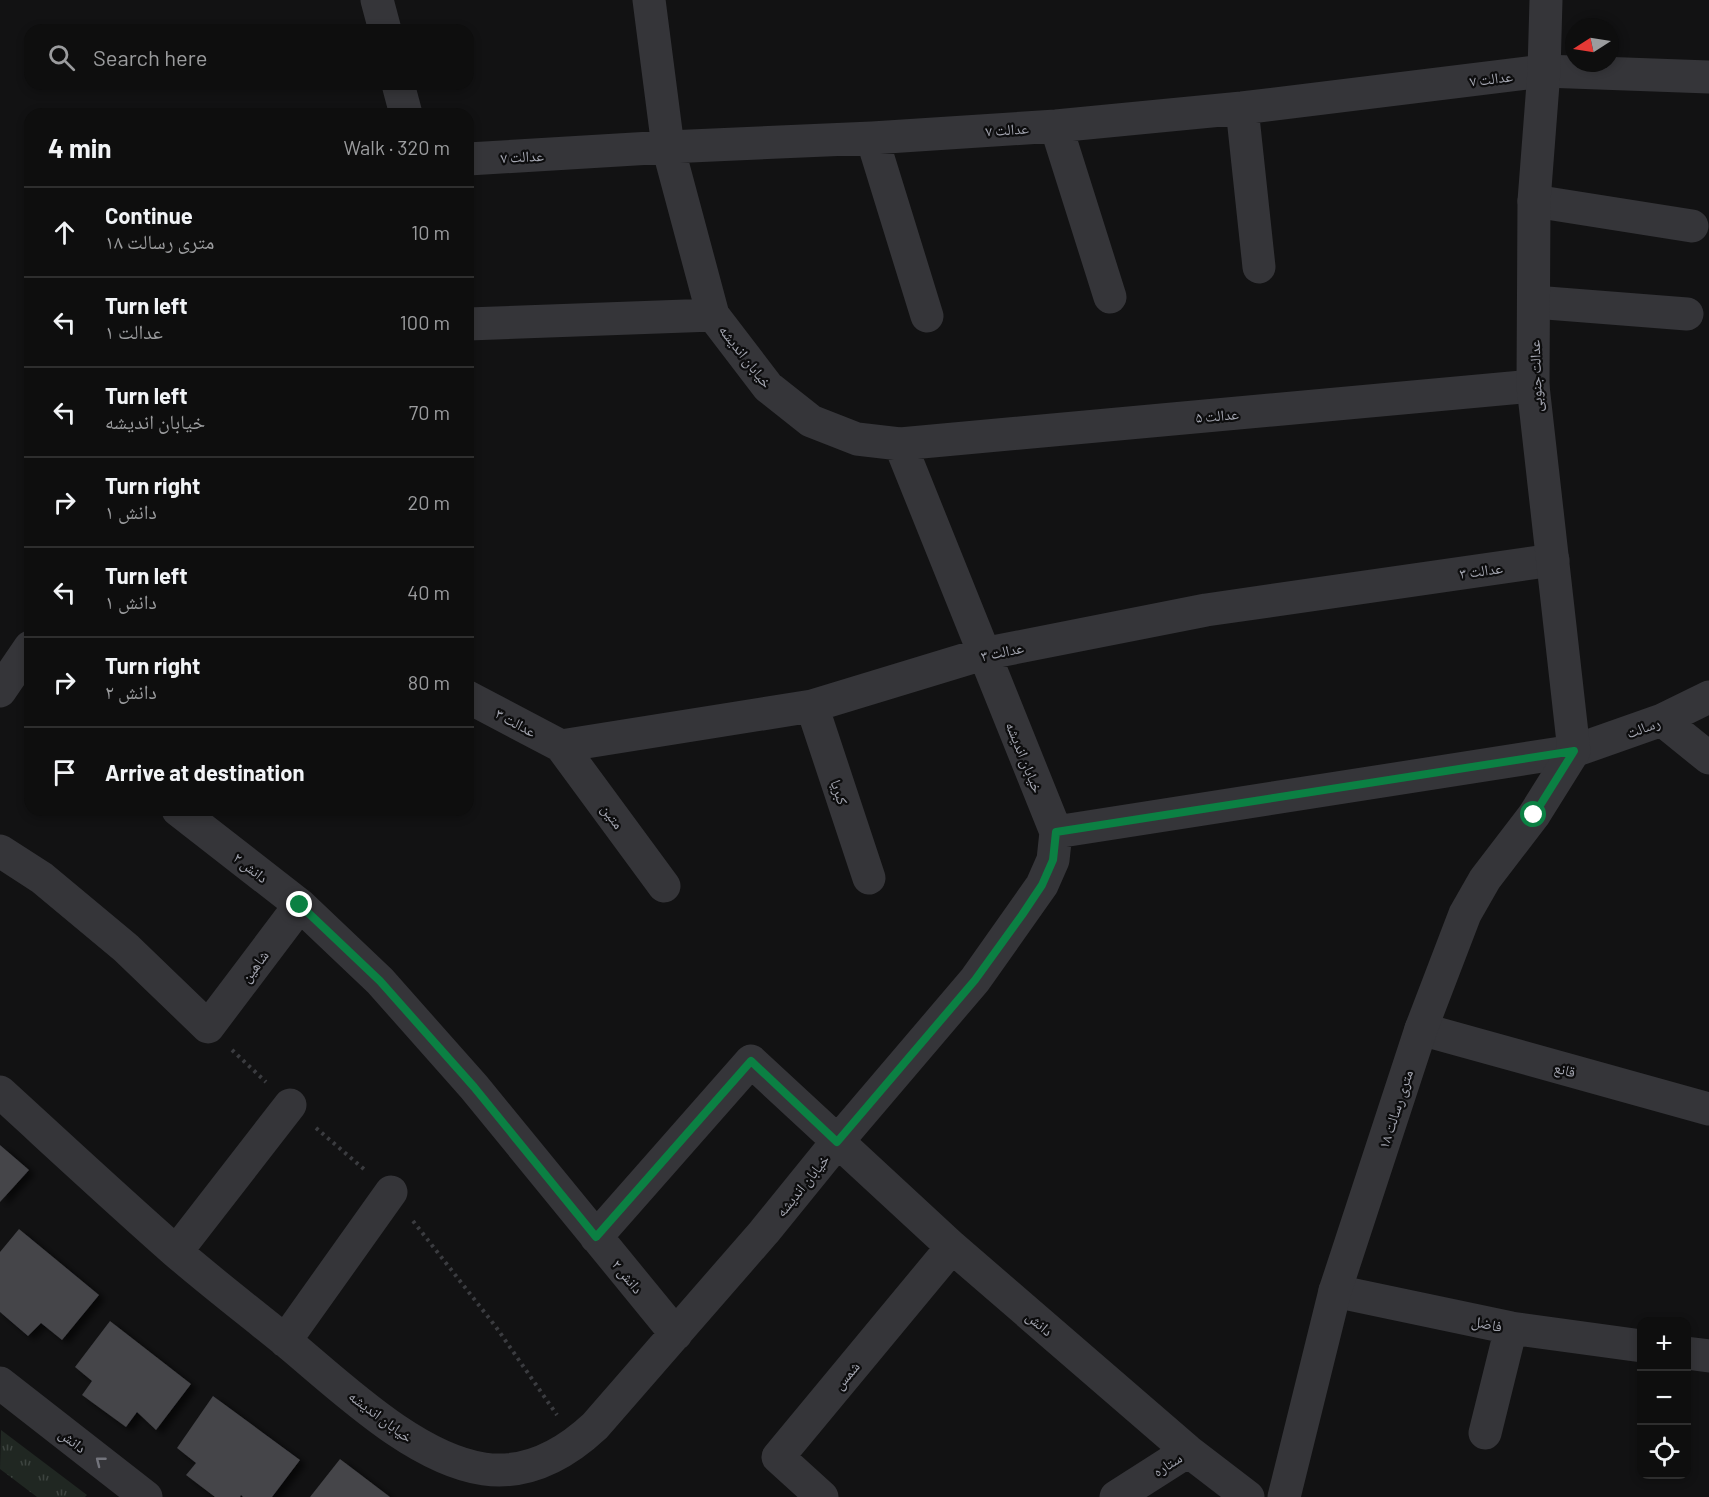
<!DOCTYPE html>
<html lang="en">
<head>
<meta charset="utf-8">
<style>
  body { margin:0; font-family:Barlow,"Noto Naskh Arabic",sans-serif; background:#171717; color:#f1f3f6 }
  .controls { position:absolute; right:18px; bottom:18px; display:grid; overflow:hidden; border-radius:12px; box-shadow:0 3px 9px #0003 }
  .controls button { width:54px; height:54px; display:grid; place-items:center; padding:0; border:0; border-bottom:2px solid #2e2e2e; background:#0e0e0e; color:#f1f3f6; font:30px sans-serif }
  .compass { position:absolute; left:1565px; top:18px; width:54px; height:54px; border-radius:50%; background:#0e0e0e; box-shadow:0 3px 9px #0003; rotate:258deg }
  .stop { position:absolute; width:18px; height:18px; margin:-14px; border:4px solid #0b8043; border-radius:50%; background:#fff }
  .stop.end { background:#0b8043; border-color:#fff; box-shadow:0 2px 6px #0008 }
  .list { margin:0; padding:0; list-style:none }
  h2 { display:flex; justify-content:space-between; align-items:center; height:78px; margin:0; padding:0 24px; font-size:26px }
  h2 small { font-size:20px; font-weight:400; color:#9b9c9e }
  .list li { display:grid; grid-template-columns:39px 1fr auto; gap:18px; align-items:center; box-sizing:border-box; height:90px; padding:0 24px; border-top:2px solid #2e2e2e }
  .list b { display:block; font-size:22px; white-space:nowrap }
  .list p { margin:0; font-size:20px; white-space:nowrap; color:#9b9c9e }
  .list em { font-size:20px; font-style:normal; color:#9b9c9e }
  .icon { flex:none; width:33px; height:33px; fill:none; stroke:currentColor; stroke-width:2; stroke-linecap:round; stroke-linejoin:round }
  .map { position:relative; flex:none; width:1709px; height:1497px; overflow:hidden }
  .search { position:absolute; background:#0e0e0e; box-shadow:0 3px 9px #0003; left:24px; top:24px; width:450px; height:66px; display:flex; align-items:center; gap:15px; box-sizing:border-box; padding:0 21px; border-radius:18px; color:#9b9c9e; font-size:22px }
  .panel { position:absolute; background:#0e0e0e; box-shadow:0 3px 9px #0003; left:24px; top:108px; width:450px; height:708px; border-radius:18px }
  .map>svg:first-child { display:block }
</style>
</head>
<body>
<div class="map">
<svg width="1709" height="1497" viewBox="0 0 1709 1497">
  <defs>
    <pattern id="grass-tufts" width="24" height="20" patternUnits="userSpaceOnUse" patternTransform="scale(1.5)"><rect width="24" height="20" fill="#202722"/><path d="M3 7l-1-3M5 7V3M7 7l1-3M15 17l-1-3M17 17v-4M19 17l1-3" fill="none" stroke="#3d4440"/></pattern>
    <filter id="shadow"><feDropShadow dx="6" dy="4" stdDeviation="3" flood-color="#0009"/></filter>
  </defs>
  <rect width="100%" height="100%" fill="#121213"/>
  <path fill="url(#grass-tufts)" d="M1,1430L87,1495L85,1497H37L0,1469Z"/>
  <path fill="#444448" filter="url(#shadow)" d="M0,1145L29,1170L0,1202Z
    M19,1229L99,1295L62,1340L41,1323L28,1336L0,1312V1252Z
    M110,1321L191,1384L156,1430L137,1412L126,1427L82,1395L92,1381L75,1367Z
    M213,1396L300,1460L272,1497H243L241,1495L240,1497H215L186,1475L196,1463L177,1448Z
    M340,1459L390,1497H310Z"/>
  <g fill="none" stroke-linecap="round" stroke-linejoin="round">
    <path stroke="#3b3c40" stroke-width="4" stroke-dasharray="3 4.5" stroke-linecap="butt" d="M232,1050L266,1082
      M316,1128L365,1170
      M413,1221L496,1327L557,1415"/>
    <path stroke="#353539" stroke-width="33" d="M377,0L385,30
      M649,0L668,147L713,315L768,387L811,421L857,439L900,444L1533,386
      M398,84L406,114
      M1242,108L1259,267
      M1056,126L1110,297
      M872,138L927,316
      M468,159L668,147L872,138L1056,126L1242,108L1544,71L1709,77
      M1534,201L1692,226
      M1534,302L1687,314
      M468,324L713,315
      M0,691L30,647
      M468,697L561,746L812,706L983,654L1206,610L1553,560
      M812,706L869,878
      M1662,720L1709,758
      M561,746L664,886
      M178,810L300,905L380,981L474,1087L676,1334
      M1056,832L1574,751L1662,720L1709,697
      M0,851L42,878L126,948L208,1027L300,905
      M1421,1029L1709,1109
      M0,1092C58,1145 116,1199 175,1251C212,1283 250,1312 288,1343C341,1387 415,1459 484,1469C527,1475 565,1454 595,1426L764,1232L837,1142L975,980L1042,885L1053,860L1056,832L900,444
      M596,1237L751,1061L952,1247L1188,1451L1248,1497
      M176,1252L290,1105
      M1335,1291L1511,1328L1642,1346
      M285,1341L391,1192
      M1686,1353L1709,1356
      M0,1383L146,1497
      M1485,1433L1511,1328
      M822,1497L778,1457L952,1247
      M1116,1497L1188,1451"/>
    <path stroke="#353539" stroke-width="33" d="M1284,1497L1335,1291L1421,1029L1465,914L1485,879L1534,815L1574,751L1533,386L1534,201L1544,71L1546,0"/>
  </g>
  <defs><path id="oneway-chevron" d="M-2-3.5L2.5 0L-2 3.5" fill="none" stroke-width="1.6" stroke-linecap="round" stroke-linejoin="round" transform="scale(1.5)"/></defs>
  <use stroke="#73747c" href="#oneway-chevron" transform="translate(100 1461) rotate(-142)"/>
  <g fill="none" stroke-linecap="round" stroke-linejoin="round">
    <path stroke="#0b8043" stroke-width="8" d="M300,905L380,981L474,1087L596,1237L751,1061L837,1142L975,980L1022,915L1042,885L1053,860L1056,832L1574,751L1534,815"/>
  </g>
  <g text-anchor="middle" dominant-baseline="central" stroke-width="4.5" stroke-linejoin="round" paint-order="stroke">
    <g font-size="15" fill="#a5a7b2" stroke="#0d0d0e">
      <text transform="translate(1491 78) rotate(-7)">عدالت ۷</text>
      <text transform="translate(1007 129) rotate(-4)">عدالت ۷</text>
      <text transform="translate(522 156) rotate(-3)">عدالت ۷</text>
      <text transform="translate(746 356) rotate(52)">خیابان اندیشه</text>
      <text transform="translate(1535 376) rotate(-92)">عدالت جنوبی</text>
      <text transform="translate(1217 415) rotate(-5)">عدالت ۵</text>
      <text transform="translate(1481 570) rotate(-8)">عدالت ۳</text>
      <text transform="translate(1002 651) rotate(-12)">عدالت ۳</text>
      <text transform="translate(516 722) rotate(28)">عدالت ۳</text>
      <text transform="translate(1643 727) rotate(-20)">رسالت</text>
      <text transform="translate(1025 757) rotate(68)">خیابان اندیشه</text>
      <text transform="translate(840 792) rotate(72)">کبریا</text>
      <text transform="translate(613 816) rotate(54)">متین</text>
      <text transform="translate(251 867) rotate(38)">دانش ۲</text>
      <text transform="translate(254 966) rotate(-53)">شاهین</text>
      <text transform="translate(1565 1069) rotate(15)">قانع</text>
      <text transform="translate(1395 1109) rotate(-72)">۱۸ متری رسالت</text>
      <text transform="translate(802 1185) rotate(-51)">خیابان اندیشه</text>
      <text transform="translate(628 1276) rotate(51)">دانش ۲</text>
      <text transform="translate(1040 1323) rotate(41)">دانش</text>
      <text transform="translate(1487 1323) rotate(12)">فاضل</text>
      <text transform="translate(846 1375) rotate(-50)">شمس</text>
      <text transform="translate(381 1416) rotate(37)">خیابان اندیشه</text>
      <text transform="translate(73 1440) rotate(38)">دانش</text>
      <text transform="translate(1167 1464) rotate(-32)">ستاره</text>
    </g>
  </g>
</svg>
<div class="controls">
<button>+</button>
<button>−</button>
<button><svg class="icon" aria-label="locate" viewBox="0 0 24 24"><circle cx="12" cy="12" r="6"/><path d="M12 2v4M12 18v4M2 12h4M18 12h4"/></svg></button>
</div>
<svg class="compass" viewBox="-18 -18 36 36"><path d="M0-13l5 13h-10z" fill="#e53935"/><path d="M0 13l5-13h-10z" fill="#9b9c9e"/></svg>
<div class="stop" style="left:1534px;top:815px"></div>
<div class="stop end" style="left:300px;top:905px"></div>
<div class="search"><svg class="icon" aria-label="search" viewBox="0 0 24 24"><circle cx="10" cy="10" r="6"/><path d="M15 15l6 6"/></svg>Search here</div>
<section class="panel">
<h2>4 min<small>Walk · 320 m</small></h2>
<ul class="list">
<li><svg class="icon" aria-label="ahead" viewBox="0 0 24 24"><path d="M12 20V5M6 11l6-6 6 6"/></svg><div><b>Continue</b><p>۱۸ متری رسالت</p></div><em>10 m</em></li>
<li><svg class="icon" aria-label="left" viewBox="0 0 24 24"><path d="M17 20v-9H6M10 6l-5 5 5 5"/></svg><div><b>Turn left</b><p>عدالت ۱</p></div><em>100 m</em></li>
<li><svg class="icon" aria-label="left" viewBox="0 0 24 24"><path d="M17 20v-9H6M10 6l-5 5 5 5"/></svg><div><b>Turn left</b><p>خیابان اندیشه</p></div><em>70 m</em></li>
<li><svg class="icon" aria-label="right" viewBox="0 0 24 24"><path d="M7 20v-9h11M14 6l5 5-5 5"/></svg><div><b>Turn right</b><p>دانش ۱</p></div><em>20 m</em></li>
<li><svg class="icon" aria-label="left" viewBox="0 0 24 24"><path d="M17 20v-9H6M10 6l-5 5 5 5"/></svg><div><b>Turn left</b><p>دانش ۱</p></div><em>40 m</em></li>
<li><svg class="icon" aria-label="right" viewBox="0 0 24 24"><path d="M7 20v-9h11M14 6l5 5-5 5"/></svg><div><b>Turn right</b><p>دانش ۲</p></div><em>80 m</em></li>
<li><svg class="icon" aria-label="arrive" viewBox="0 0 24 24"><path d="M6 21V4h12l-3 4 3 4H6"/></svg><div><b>Arrive at destination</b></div></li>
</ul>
</section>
</div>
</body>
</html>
